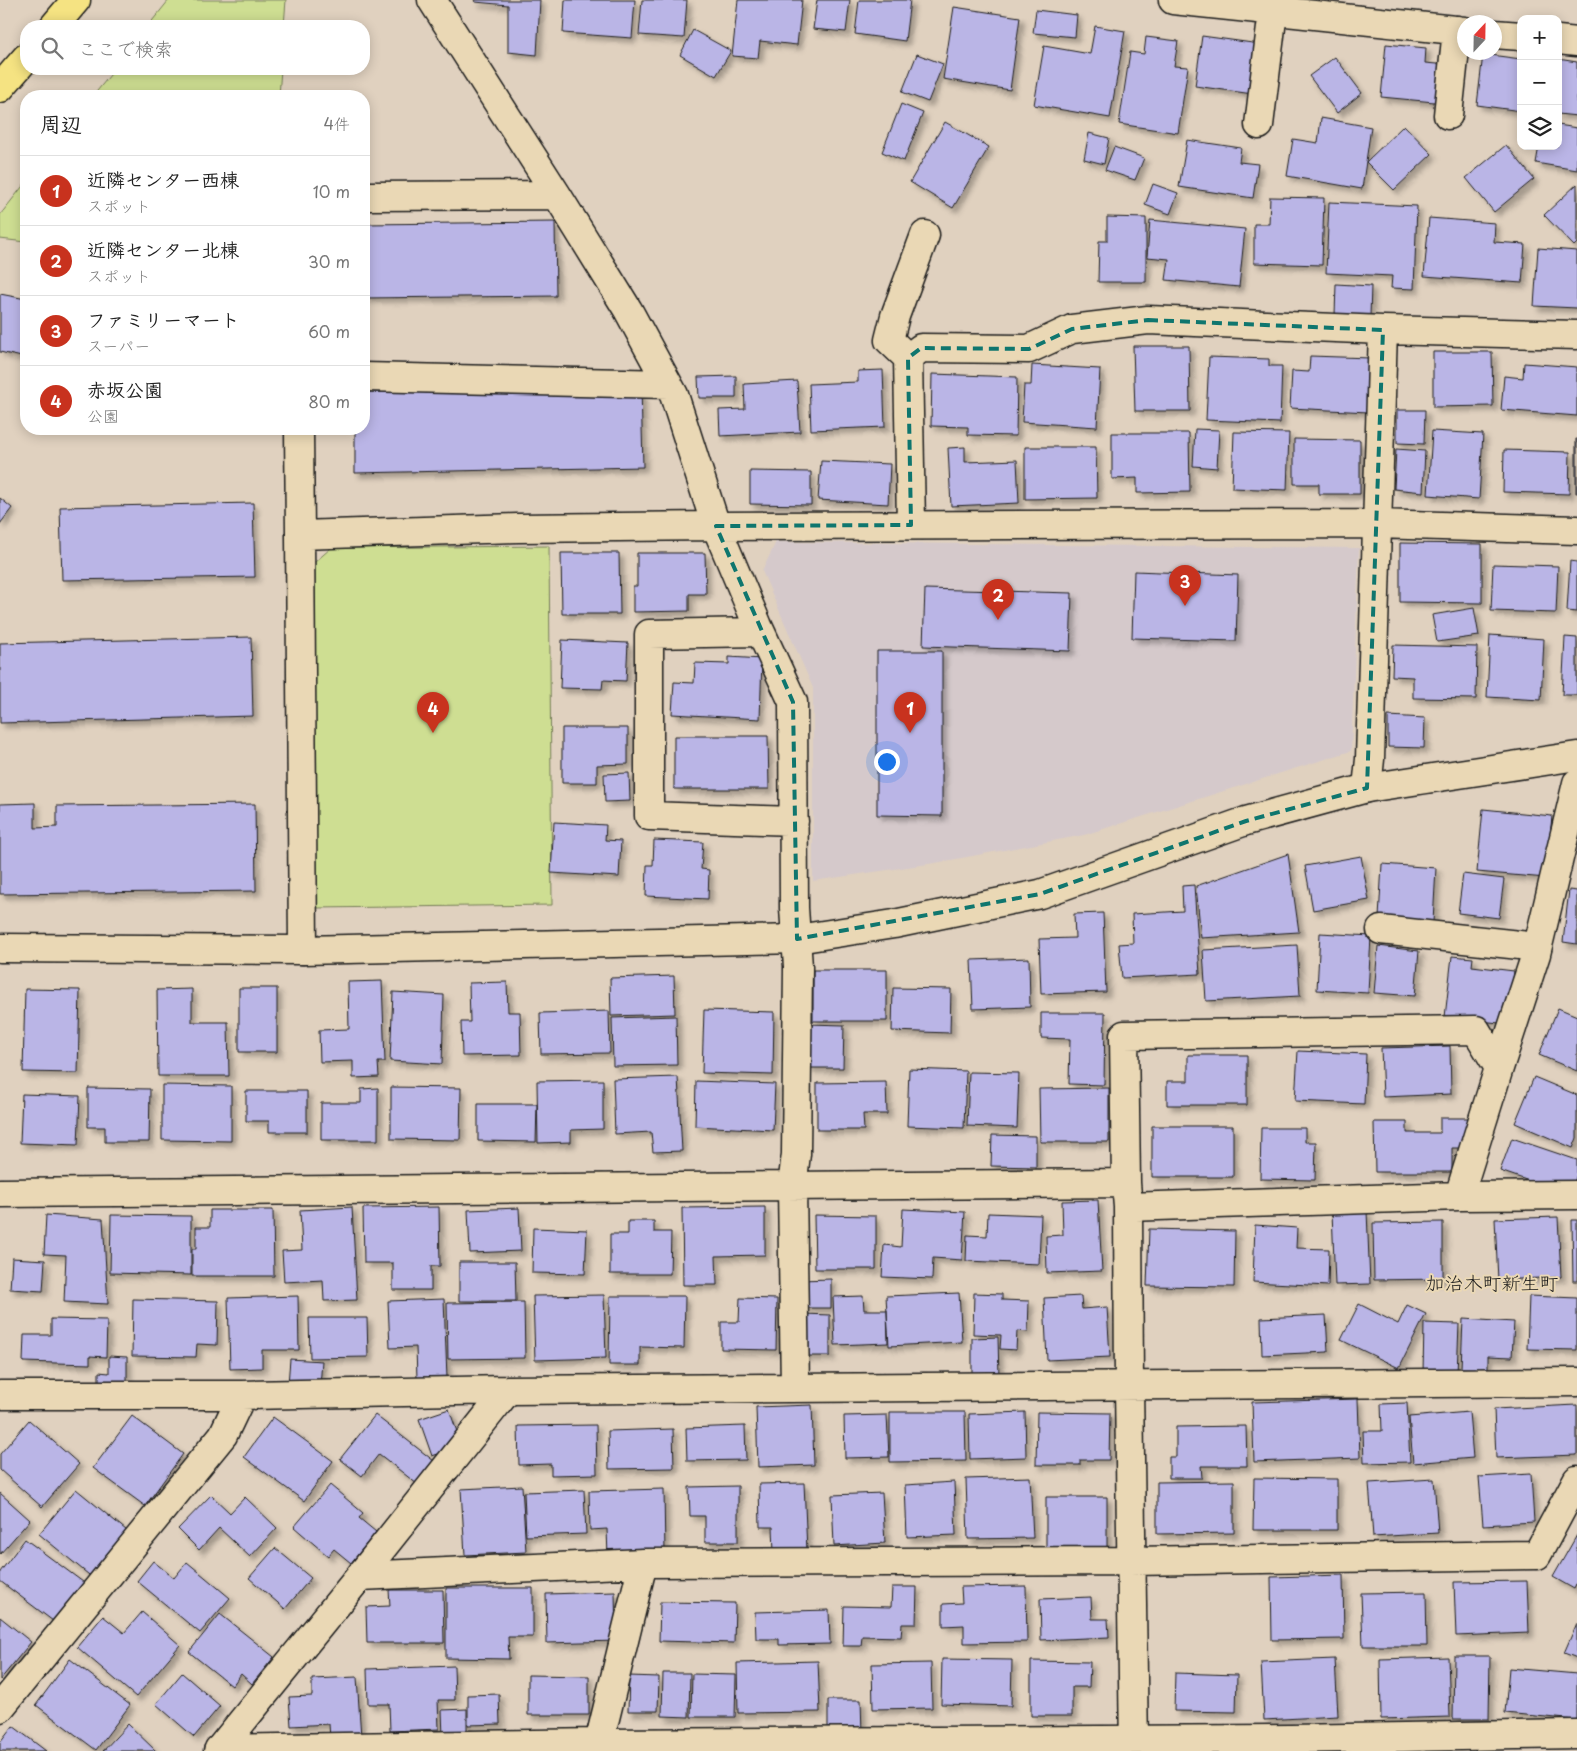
<!DOCTYPE html>
<html lang="ja">
<head>
<meta charset="utf-8">
<style>
  body { margin:0; font-family:"Playpen Sans","Klee One",sans-serif; background:#f2f2f2; color:#222 }
  .controls { position:absolute; right:15px; top:15px; display:grid; overflow:hidden; border-radius:10px; box-shadow:0 2px 12px #0003 }
  .controls button { width:45px; height:45px; display:grid; place-items:center; padding:0; border:0; border-bottom:1px solid #e0e0e0; background:#fff; color:#222; font:25px sans-serif }
  .compass { position:absolute; left:1457px; top:15px; width:45px; height:45px; border-radius:50%; background:#fff; box-shadow:0 2px 12px #0003; rotate:22deg }
  .you { position:absolute; left:886px; top:761px; width:18px; height:18px; margin:-12px; border:4px solid #fff; border-radius:50%; background:#1a73e8; box-shadow:0 0 0 8px #1a73e833 }
  .badge { display:grid; place-items:center; width:32px; height:32px; border-radius:50%; background:#c8321e; color:#fff; font-size:16px; font-weight:700 }
  .pin { position:absolute; translate:-50% -41px; filter:drop-shadow(0 1px 2px #0008) }
  .pin::after { content:''; position:absolute; top:26px; width:18px; height:15px; background:inherit; clip-path:polygon(0 0,100% 0,50% 100%) }
  .list { margin:0; padding:0; list-style:none }
  h2 { display:flex; justify-content:space-between; align-items:center; height:65px; margin:0; padding:0 20px; font-size:21px }
  h2 small { font-size:16px; font-weight:400; color:#767676 }
  .list li { display:grid; grid-template-columns:32px 1fr auto; gap:15px; align-items:center; box-sizing:border-box; height:70px; padding:0 20px; border-top:1px solid #e0e0e0 }
  .list b { display:block; font-size:19px; white-space:nowrap }
  .list p { margin:0; font-size:16px; white-space:nowrap; color:#767676 }
  .list em { font-size:16px; font-style:normal; color:#767676 }
  .icon { flex:none; width:28px; height:28px; fill:none; stroke:currentColor; stroke-width:2; stroke-linecap:round; stroke-linejoin:round }
  .map { position:relative; flex:none; width:1577px; height:1751px; overflow:hidden }
  .search { position:absolute; background:#fff; box-shadow:0 2px 12px #0003; left:20px; top:20px; width:350px; height:55px; display:flex; align-items:center; gap:12px; box-sizing:border-box; padding:0 18px; border-radius:20px; color:#767676; font-size:19px }
  .panel { position:absolute; background:#fff; box-shadow:0 2px 12px #0003; left:20px; top:90px; width:350px; height:345px; border-radius:20px }
  .map>svg:first-child { display:block }
</style>
</head>
<body>
<div class="map">
<svg width="1577" height="1751" viewBox="0 0 1577 1751">
  <defs>
    <filter id="shadow"><feDropShadow dx="4.5" dy="4.5" stdDeviation="2.5" flood-color="#0004"/></filter>
  </defs>
  <rect width="100%" height="100%" fill="#e0d1bf"/>
  <filter id="ink" filterUnits="userSpaceOnUse"><feTurbulence type="fractalNoise" baseFrequency=".02" numOctaves="2"/><feDisplacementMap in="SourceGraphic" scale="10" xChannelSelector="R" yChannelSelector="G"/><feConvolveMatrix kernelMatrix="1 2 1 2 8 2 1 2 1" color-interpolation-filters="sRGB"/></filter>
  <g filter="url(#ink)">
    <path fill="#d5c9cb" d="M776,542L1359,548L1351,751L1084,835L935,863L813,881V688L762,571Z"/>
    <path fill="#cede92" stroke="#757d57" d="M169,0H286L284,26H148Z
      M115,69H281L279,96H93Z
      M26,182V242L0,239V215Z
      M549,546L552,905L315,908V562L331,548Z"/>
    <path fill="#bab5e6" stroke="#1c1c1c" filter="url(#shadow)" d="M474,0H540L537,55L508,52V5L475,2Z
      M565,0H635L632,38L563,33Z
      M642,0H687L684,38L639,35Z
      M738,0H802L797,45L760,41L758,58L732,56Z
      M817,0H850L846,32L813,29Z
      M859,0H910L905,41L855,34Z
      M954,7L1020,17L1010,90L943,79Z
      M1036,10L1077,15L1075,37L1033,33Z
      M1095,26L1125,31L1110,118L1034,105L1044,46L1090,54Z
      M693,30L731,51L716,76L680,55Z
      M1202,36L1267,45L1260,95L1195,86Z
      M1146,37L1178,41L1174,66L1188,67L1178,133L1119,124L1130,52L1144,54Z
      M1386,44L1426,48L1425,63L1448,65L1445,103L1381,97Z
      M917,54L943,64L928,102L902,92Z
      M1483,54L1521,59V111L1477,105Z
      M1335,57L1362,93L1337,113L1309,76Z
      M1558,59L1577,62V116L1558,114Z
      M901,104L923,113L904,161L882,152Z
      M1321,118L1371,127L1362,189L1287,176L1293,139L1318,143Z
      M945,122L989,147L953,208L910,182Z
      M1404,125L1432,154L1394,190L1366,162Z
      M1558,125L1577,128V170L1536,163L1539,146H1558Z
      M1089,133L1109,138L1104,164L1084,159Z
      M1187,140L1241,148L1239,162L1258,164L1253,198L1179,187Z
      M1506,145L1534,179L1494,212L1466,178Z
      M1114,147L1144,158L1135,180L1105,170Z
      M1153,184L1178,193L1170,214L1145,205Z
      M1577,184V243L1574,246L1544,215Z
      M1270,197L1324,198L1322,265L1254,263V224H1269Z
      M1329,202L1417,206L1414,289L1391,288L1392,276L1326,273Z
      M1107,217L1146,218V282H1098L1099,241H1107Z
      M1429,218L1495,223L1494,242L1525,244L1522,283L1424,276Z
      M1150,220L1245,229L1239,287L1166,280L1169,259L1147,257Z
      M555,222L556,296L364,298V224Z
      M1538,248L1577,251V308L1534,306Z
      M1336,284L1371,286L1370,316L1335,315Z
      M0,294L26,299V358L0,352Z
      M1133,346H1189L1190,411H1135Z
      M1433,352H1492L1493,406L1433,407Z
      M1310,356L1370,358L1368,412L1290,408L1292,371L1309,372Z
      M1209,357L1269,359V366H1282L1280,423L1206,420Z
      M1524,363L1577,367V416L1501,410L1504,376L1523,378Z
      M1032,365L1100,369L1097,427L1022,422L1024,385H1031Z
      M883,370L885,427L811,430L809,384L858,382V371Z
      M932,374L1017,377L1016,436L968,435V427L931,426Z
      M736,376V398H699L698,377Z
      M797,381L800,432L720,436L719,410L745,409L744,384Z
      M641,387L643,467L355,473V429H364V392Z
      M1397,410H1425L1424,444L1397,443Z
      M1195,429L1219,430L1217,468L1193,466Z
      M1432,431L1483,434L1479,499L1428,495Z
      M1234,432L1289,433L1287,490L1232,488Z
      M1112,433H1189L1190,492L1137,493V478L1112,479Z
      M1294,439L1360,440V494H1319V484H1294Z
      M1576,439H1577V493H1576Z
      M965,447V462L1017,460L1019,503L951,506L948,448Z
      M1025,447H1096L1097,498L1025,499Z
      M1396,449L1425,451L1423,492L1394,489Z
      M1504,450L1570,452L1569,494L1503,492Z
      M821,461L890,464L888,504L818,500Z
      M750,471L811,472V505L750,504Z
      M0,498L12,508L0,524Z
      M253,503L255,577L62,580L60,507Z
      M1400,543L1482,544V603L1400,602Z
      M561,553H619L620,614H562Z
      M637,553H705L706,594H689V611L633,612V586H637Z
      M1570,561L1577,562V612L1567,611Z
      M1493,564L1558,566L1556,613L1491,611Z
      M1134,571L1238,575L1236,641L1132,638Z
      M925,589L1072,593L1070,651L923,646Z
      M1474,608L1479,636L1437,642L1432,615Z
      M1490,635L1544,639L1541,700L1487,697Z
      M251,637L253,716L0,723V643Z
      M1565,637L1577,638V695H1562Z
      M562,640L628,643L626,681L603,680L602,689L560,688Z
      M1393,645L1477,647L1476,699L1413,698V677L1392,676Z
      M877,651H942V816L877,815Z
      M729,657L762,659L760,719L672,714L674,682L694,683L695,663L729,664Z
      M1388,716L1425,718L1424,748L1388,747Z
      M562,728H628V764L597,765V783H562Z
      M674,736H768L769,789H674Z
      M629,773L630,801L605,802L604,774Z
      M35,803V828L57,827V806L255,804L256,891L0,894V804Z
      M1483,809L1552,816L1546,878L1477,872Z
      M554,822L606,825L605,840L621,841L619,877L551,873Z
      M654,840L703,842L701,869L709,870L708,899L646,896L647,865H653Z
      M1288,854L1299,932L1201,938L1196,886Z
      M1361,856L1369,900L1313,910L1305,866Z
      M1382,864L1436,868L1433,922L1379,918Z
      M1463,874L1504,879L1499,918L1458,913Z
      M1194,885L1200,974L1122,978L1119,944L1133,943L1132,914L1183,911L1182,886Z
      M1569,890L1577,891V944L1563,942Z
      M1103,913L1106,992L1041,994L1039,939L1075,938L1074,914Z
      M1320,933L1371,936L1368,993L1317,990Z
      M1297,945L1300,996L1206,1001L1203,950Z
      M1378,946L1419,951L1415,996L1374,993Z
      M1452,956L1473,958L1472,966L1514,971L1508,1024L1445,1017Z
      M1029,958L1030,1007L973,1009L971,960Z
      M813,970H887V1021H813Z
      M674,976L675,1014L611,1016L610,978Z
      M382,981L385,1062H378L379,1077L353,1078V1061L320,1062L319,1030L349,1029L348,982Z
      M507,982L508,1012H520L521,1055L462,1056L461,1022H470L469,983Z
      M239,988H277V1052H239Z
      M893,988L951,989L950,1033L892,1031Z
      M25,989L80,990L78,1073L23,1072Z
      M192,989V1022H228L229,1076H158L157,990Z
      M393,992L444,995L442,1064L390,1061Z
      M1558,1008L1577,1016V1071L1539,1055Z
      M704,1010L774,1012L773,1075L702,1073Z
      M609,1011L610,1053L541,1054L540,1013Z
      M1041,1013H1105L1104,1085L1069,1084L1070,1039L1041,1038Z
      M676,1016L677,1065L613,1066L612,1018Z
      M808,1024L844,1025L843,1068H808Z
      M1450,1046L1451,1094L1383,1097L1381,1048Z
      M1298,1051L1366,1054L1364,1104L1295,1101Z
      M1188,1055H1247V1105H1167V1081H1188Z
      M909,1069L966,1071L964,1128L907,1126Z
      M969,1072L1019,1073L1017,1128L967,1126Z
      M678,1077L682,1151L653,1152L651,1132L615,1134L613,1079Z
      M1534,1077L1577,1095V1138L1573,1148L1515,1123Z
      M603,1080V1129L571,1130V1142L538,1143L537,1081Z
      M696,1081L775,1084L773,1130L695,1126Z
      M886,1082L887,1114H863L864,1130H817V1083Z
      M162,1085L231,1086V1141L162,1140Z
      M391,1087L461,1088L460,1140L391,1139Z
      M88,1088L150,1089L149,1142H105V1127H88Z
      M378,1088V1140H321V1103H361V1089Z
      M1109,1088V1142H1040L1039,1089Z
      M246,1091H307V1132H269V1121H246Z
      M22,1094L80,1096L78,1145L20,1143Z
      M478,1104H537L536,1142L478,1141Z
      M1440,1118H1469V1148H1452V1172H1375L1374,1122H1407V1133H1440Z
      M1152,1126H1233V1177H1152Z
      M1261,1128H1305V1142H1316L1315,1180L1260,1179Z
      M992,1135L1036,1136V1167L991,1166Z
      M1512,1138L1577,1160V1174L1570,1195L1500,1171Z
      M1098,1200L1102,1271L1047,1273L1046,1236L1063,1235L1062,1201Z
      M352,1207L357,1300L324,1301L323,1280L284,1282L282,1251L302,1250L300,1210Z
      M439,1207L440,1266H431V1290H393V1263H364L363,1208Z
      M765,1207V1255L716,1256L717,1285H683L682,1208Z
      M519,1208L521,1251L470,1253L468,1210Z
      M903,1209L965,1212L962,1260L933,1258L932,1279L882,1277L884,1245L901,1247Z
      M210,1210H273L274,1276H192V1249H196V1227H210Z
      M1367,1211L1370,1284L1335,1285L1332,1212Z
      M988,1213L1041,1215L1039,1264L966,1261L967,1235L987,1236Z
      M46,1215L103,1219L108,1304L64,1302L66,1255L44,1254Z
      M111,1215L191,1216V1275L110,1273Z
      M814,1215L876,1216V1269H815Z
      M1558,1217L1561,1277L1498,1280L1495,1219Z
      M1572,1220H1577V1281H1573Z
      M628,1221H654V1232H671L670,1274H610V1234H628Z
      M1443,1222V1279L1374,1280L1373,1223Z
      M1255,1225L1297,1228L1296,1248L1329,1249L1328,1286L1253,1282Z
      M533,1228L587,1230L585,1274L532,1273Z
      M1149,1229L1235,1231L1234,1287L1147,1286Z
      M12,1258L45,1260L43,1291L10,1289Z
      M459,1262H515L516,1301H459Z
      M831,1279V1308H801L800,1280Z
      M959,1293L962,1342L889,1346L886,1296Z
      M974,1293L1002,1294V1300L1029,1301L1028,1332L1017,1331L1016,1350L1000,1349L1001,1335L973,1334Z
      M604,1295L606,1358L535,1360L533,1296Z
      M298,1296L299,1350H262V1368L230,1369L228,1298Z
      M610,1296H685L684,1348L640,1347V1365H609Z
      M863,1296L864,1310H887L888,1343L835,1345L833,1297Z
      M1081,1296L1082,1309L1107,1307L1110,1357L1047,1360L1044,1298Z
      M1529,1296L1577,1298V1350L1527,1349Z
      M740,1298L777,1299L776,1350L721,1349V1322H739Z
      M133,1299L218,1301L217,1345L197,1344L196,1357L132,1356Z
      M444,1299L447,1378L417,1379L416,1347L390,1348L388,1301Z
      M524,1302L525,1358L448,1359L447,1303Z
      M1359,1304L1398,1324L1407,1305L1426,1314L1399,1368L1341,1340Z
      M803,1314L830,1315V1356H803Z
      M1326,1315L1328,1352L1262,1355L1261,1318Z
      M309,1318H367L368,1357L310,1358Z
      M51,1319L107,1320L106,1357L90,1356V1364L23,1362L24,1335H51Z
      M1463,1319L1514,1322L1512,1357L1488,1356V1369L1461,1368Z
      M1424,1323L1459,1324L1457,1374L1423,1373Z
      M998,1337L999,1378L972,1379V1338Z
      M109,1356L127,1357V1387H99V1372L109,1373Z
      M290,1359L322,1361L320,1386L288,1384Z
      M1358,1399L1360,1458L1254,1462L1252,1402Z
      M1407,1403L1410,1462L1364,1463L1363,1431H1382L1381,1404Z
      M812,1405L814,1465L758,1467L756,1407Z
      M1577,1405V1455L1496,1458L1494,1409Z
      M449,1409L462,1446L432,1456L419,1419Z
      M890,1412H965L966,1461L890,1462Z
      M1025,1412L1026,1457L970,1459L969,1414Z
      M1037,1412L1110,1413L1109,1460H1080V1465H1036Z
      M1469,1412L1473,1458L1413,1463L1409,1417Z
      M375,1415L434,1461L417,1484L379,1454L362,1476L340,1459Z
      M887,1415L889,1457L845,1458L844,1416Z
      M132,1416L183,1454L145,1506L93,1468Z
      M273,1417L333,1461L304,1501L244,1457Z
      M29,1420L79,1464L42,1507L0,1470V1454Z
      M596,1425L597,1474L551,1475V1464L519,1465L518,1426Z
      M745,1426L746,1460L687,1461L686,1428Z
      M1246,1426L1247,1466H1201L1202,1478H1169V1457H1176V1427Z
      M673,1429L674,1468L609,1469L608,1431Z
      M1531,1474L1534,1522L1483,1525L1479,1477Z
      M1030,1477L1033,1538L968,1539L966,1479Z
      M1254,1478L1337,1479V1530H1253Z
      M1434,1479L1438,1533L1373,1537L1369,1483Z
      M1234,1481V1533L1157,1534V1482Z
      M954,1482L956,1535L907,1537L905,1485Z
      M804,1483L807,1551L774,1553L773,1527H760L759,1484Z
      M330,1485L363,1513L359,1518L376,1532L351,1563L334,1549L328,1556L294,1527Z
      M522,1486L526,1552L465,1555L461,1489Z
      M738,1486V1542H705V1516H690L689,1487Z
      M76,1489L132,1535L94,1579L39,1534Z
      M664,1489L665,1555L608,1557L607,1529L590,1530L589,1491Z
      M584,1490L586,1534L526,1536L524,1492Z
      M0,1493L30,1520L0,1554Z
      M882,1493L885,1543L834,1546L832,1495Z
      M211,1495L230,1513L245,1497L277,1528L250,1557L219,1528L199,1550L178,1529Z
      M1046,1497H1107V1547H1046Z
      M1577,1535V1583L1574,1589L1553,1577Z
      M25,1539L87,1585L57,1624L0,1581V1572Z
      M275,1548L311,1578L285,1609L249,1578Z
      M153,1561L174,1578L187,1562L230,1598L200,1633L137,1581Z
      M1343,1575L1344,1639L1272,1640L1271,1577Z
      M1527,1581L1529,1633L1456,1636L1454,1582Z
      M1026,1586L1027,1642L964,1643V1625L943,1626V1604L962,1603L961,1587Z
      M892,1587H917L916,1624H902L901,1637L862,1636L861,1646H843L844,1606L891,1607Z
      M446,1588H533V1637H508L509,1659L446,1658Z
      M389,1590H443L444,1643H367L366,1607L390,1606Z
      M615,1592L616,1641L547,1643L546,1594Z
      M1426,1592L1427,1646H1363L1361,1593Z
      M1091,1597L1092,1619H1108L1109,1637L1041,1640L1040,1599Z
      M660,1602L735,1603L734,1643L659,1641Z
      M829,1610L830,1644L779,1645V1639H756L755,1612Z
      M142,1612L180,1645L136,1697L77,1647L103,1616L124,1633Z
      M220,1614L274,1657L252,1684L241,1674L232,1686L189,1652Z
      M0,1617L31,1642L0,1680Z
      M1577,1623V1658L1564,1653Z
      M1454,1656H1490L1489,1719H1453Z
      M1448,1657L1450,1717L1381,1719L1380,1659Z
      M70,1659L130,1705L96,1750L36,1705Z
      M942,1659L1012,1660L1011,1706L941,1704Z
      M1335,1659L1338,1716L1264,1720L1261,1662Z
      M818,1661L820,1712L738,1713L737,1663Z
      M1031,1661L1090,1662L1089,1687H1072V1716H1031Z
      M931,1663L932,1708L873,1709L872,1664Z
      M454,1666L455,1700H438L439,1729L390,1731L389,1704H368L367,1669Z
      M1509,1668L1577,1674V1720L1505,1713Z
      M182,1673L220,1706L194,1737L156,1704Z
      M663,1673H690L689,1717L662,1716Z
      M1175,1673L1237,1675L1236,1712L1174,1711Z
      M692,1674L736,1675L735,1717H691Z
      M528,1675L589,1676V1715H528Z
      M629,1676L659,1677L658,1711H628Z
      M357,1677L361,1737L330,1738L329,1724L291,1726L289,1697L312,1696V1679Z
      M499,1694L500,1724L468,1725V1695Z
      M828,1700H861L862,1734L828,1735Z
      M467,1709V1737L443,1738L442,1710Z
      M128,1724L156,1751H103Z
      M13,1726L46,1751H0V1743Z"/>
    <g fill="none" stroke-linecap="round" stroke-linejoin="round">
      <defs>
        <path id="minor" d="M432,0L557,195L628,310L674,395L716,526L758,626L793,702L794,908L798,967L796,1154L792,1187L795,1388
          M1173,0L1464,31
          M1494,34L1521,36
          M1558,40L1577,42
          M1448,115L1457,30
          M1259,125L1273,11
          M364,196L557,195
          M908,358L889,340L895,316L925,235
          M364,377L668,384
          M299,429L300,535
          M911,525L908,358L921,348L1029,349L1072,329L1148,320L1383,330L1577,335
          M760,632L649,634V816L794,821
          M1367,788L1370,759L1383,330
          M1381,930L1537,947
          M303,950L300,535L518,528L716,526L1376,524L1577,530
          M0,1193L1126,1183
          M1459,1196L1499,1068
          M1128,1207L1459,1196L1577,1195
          M0,1395H242L508,1390L1577,1382
          M360,1576L643,1563L1131,1561L1537,1555L1577,1480
          M0,1708L223,1435L242,1395
          M219,1749L599,1743L1290,1739L1577,1734
          M218,1751L360,1576L508,1390
          M597,1751L643,1563
          M1134,1751L1129,1386L1128,1207L1126,1183L1124,1035L1476,1030L1499,1068L1536,954L1577,783"/>
        <path id="tertiary" d="M0,948L303,950L797,939L894,924L1040,894L1246,821L1367,788L1577,756"/>
        <path id="trunk" d="M54,26L76,0
          M0,88L26,58"/>
      </defs>
      <use href="#minor" stroke="#1c1c1c" stroke-width="31"/>
      <use href="#tertiary" stroke="#1c1c1c" stroke-width="31"/>
      <use href="#trunk" stroke="#1c1c1c" stroke-width="31"/>
      <use href="#minor" stroke="#ead8b5" stroke-width="28"/>
      <use href="#tertiary" stroke="#ead8b5" stroke-width="28"/>
      <use href="#trunk" stroke="#f5e382" stroke-width="28"/>
    </g>
  </g>
  <path fill="none" stroke="#0f766e" stroke-width="4" stroke-dasharray="10 6" stroke-linejoin="round" d="M1148,320L1383,330L1367,788L1246,821L1040,894L797,939L793,702L716,526L911,525L908,358L921,348L1029,349L1072,329Z"/>
  <g text-anchor="middle" dominant-baseline="central" stroke-width="4" stroke-linejoin="round" paint-order="stroke">
    <g font-size="19" fill="#1c1c1c" stroke="#ead8b5">
      <text x="1492" y="1282">加治木町新生町</text>
    </g>
  </g>
</svg>
<div class="controls">
<button>+</button>
<button>−</button>
<button><svg class="icon" aria-label="layers" viewBox="0 0 24 24"><path d="M12 4l9 5-9 5-9-5zM3 14l9 5 9-5"/></svg></button>
</div>
<svg class="compass" viewBox="-18 -18 36 36"><path d="M0-13l5 13h-10z" fill="#e53935"/><path d="M0 13l5-13h-10z" fill="#767676"/></svg>
<div class="you"></div>
<div class="pin badge" style="left:910px;top:733px">1</div>
<div class="pin badge" style="left:998px;top:620px">2</div>
<div class="pin badge" style="left:1185px;top:606px">3</div>
<div class="pin badge" style="left:433px;top:733px">4</div>
<div class="search"><svg class="icon" aria-label="search" viewBox="0 0 24 24"><circle cx="10" cy="10" r="6"/><path d="M15 15l6 6"/></svg>ここで検索</div>
<section class="panel">
<h2>周辺<small>4件</small></h2>
<ul class="list">
<li><span class="badge">1</span><div><b>近隣センター西棟</b><p>スポット</p></div><em>10 m</em></li>
<li><span class="badge">2</span><div><b>近隣センター北棟</b><p>スポット</p></div><em>30 m</em></li>
<li><span class="badge">3</span><div><b>ファミリーマート</b><p>スーパー</p></div><em>60 m</em></li>
<li><span class="badge">4</span><div><b>赤坂公園</b><p>公園</p></div><em>80 m</em></li>
</ul>
</section>
</div>
</body>
</html>
